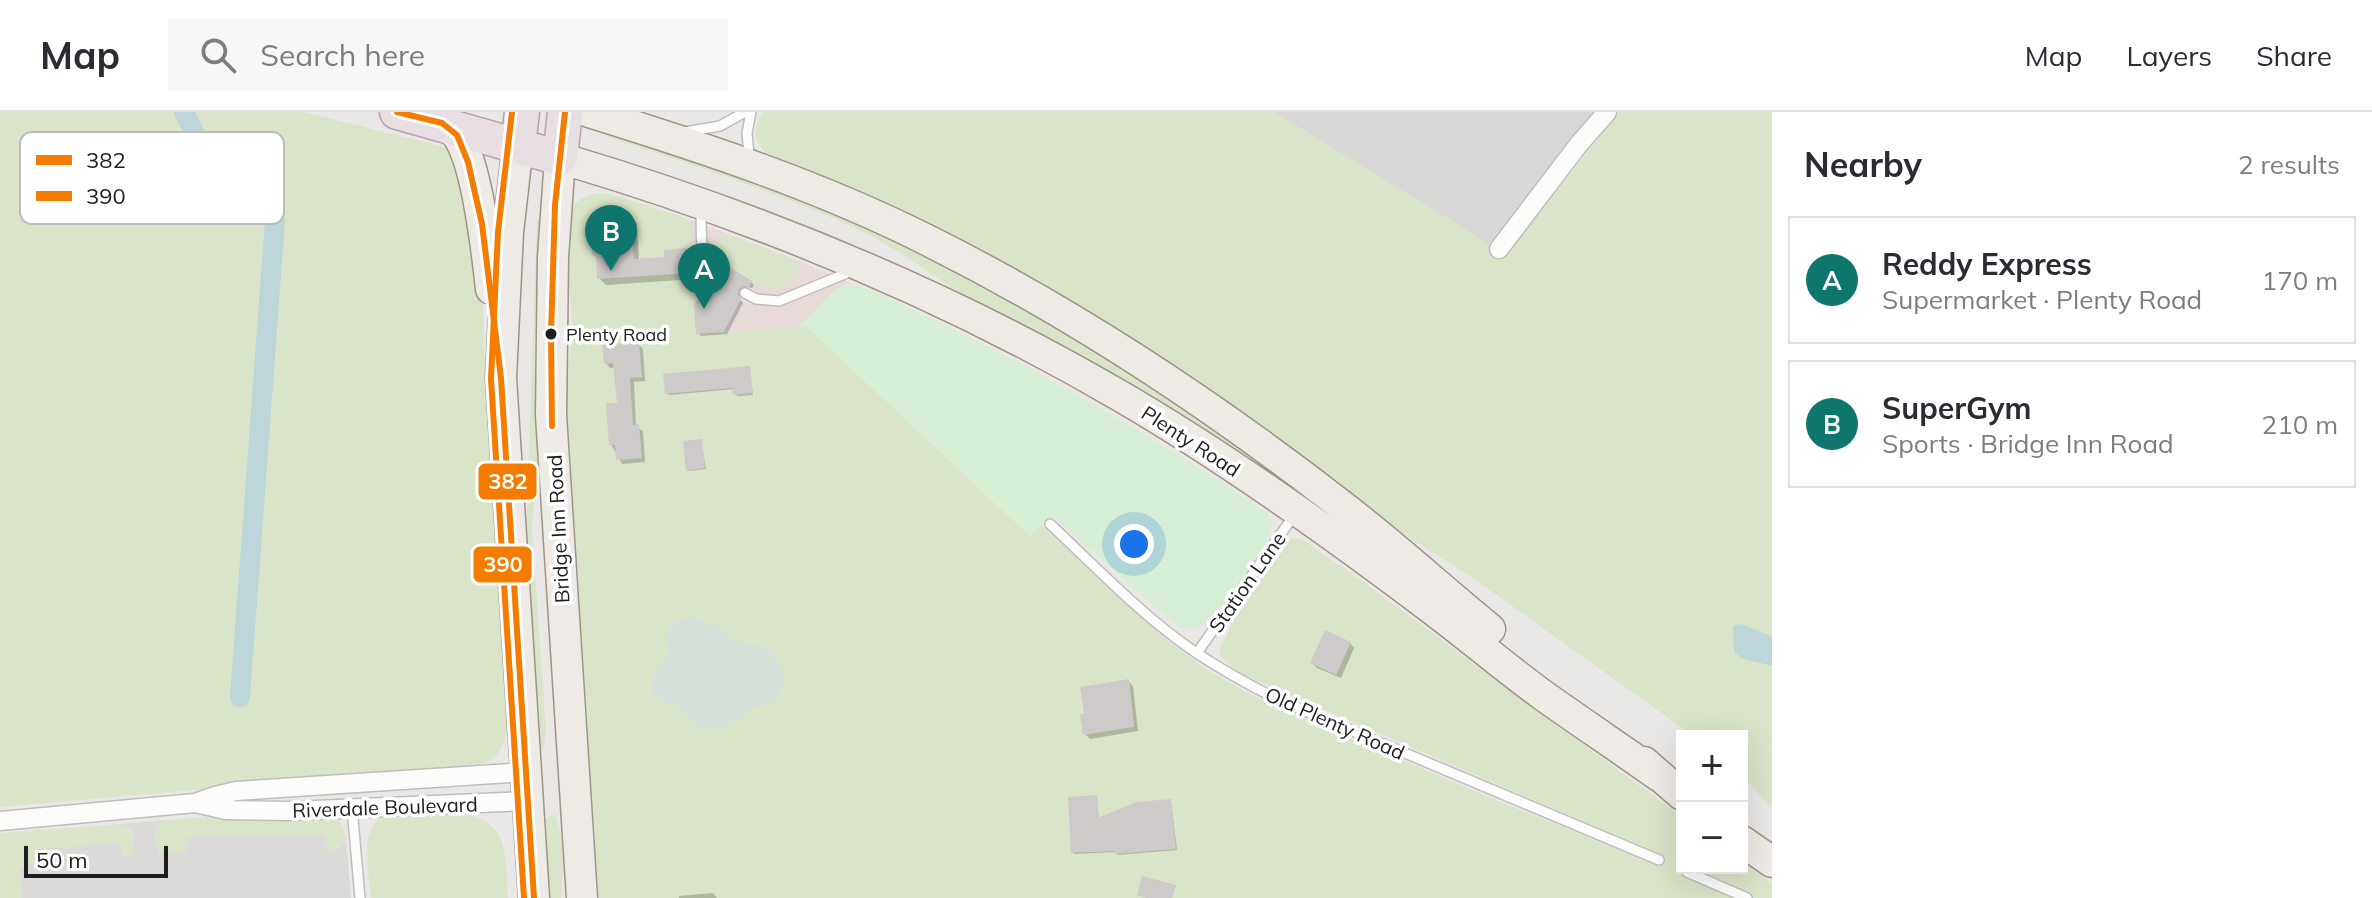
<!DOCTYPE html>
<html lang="en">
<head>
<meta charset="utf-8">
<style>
  body { margin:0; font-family:Mulish,sans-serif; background:#f7f7f7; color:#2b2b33 }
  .controls { position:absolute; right:24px; bottom:24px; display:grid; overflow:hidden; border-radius:0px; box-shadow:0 8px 32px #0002 }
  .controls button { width:72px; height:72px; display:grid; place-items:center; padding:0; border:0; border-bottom:2px solid #e1e1e2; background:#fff; color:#2b2b33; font:40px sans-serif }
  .scale { position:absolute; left:24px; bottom:20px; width:144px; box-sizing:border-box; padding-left:8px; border:4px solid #1d1d1d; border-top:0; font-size:22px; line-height:28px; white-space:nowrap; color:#1d1d1d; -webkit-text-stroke:6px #fff; paint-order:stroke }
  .you { position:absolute; left:1134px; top:432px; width:28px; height:28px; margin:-20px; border:6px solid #fff; border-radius:50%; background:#1a73e8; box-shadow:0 0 0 12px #1a73e833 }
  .badge { display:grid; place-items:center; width:52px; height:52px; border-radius:50%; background:#0f766e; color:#fff; font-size:26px; font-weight:700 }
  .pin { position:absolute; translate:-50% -66px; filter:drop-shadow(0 2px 4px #0008) }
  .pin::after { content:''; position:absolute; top:42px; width:28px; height:24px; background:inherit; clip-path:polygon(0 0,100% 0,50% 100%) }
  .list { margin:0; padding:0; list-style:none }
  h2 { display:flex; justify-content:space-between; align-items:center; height:104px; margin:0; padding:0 32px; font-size:34px }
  h2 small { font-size:26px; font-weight:400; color:#7c7c81 }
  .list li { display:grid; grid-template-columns:52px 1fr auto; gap:24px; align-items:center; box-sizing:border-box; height:128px; margin:0 16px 16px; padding:0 16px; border:2px solid #e1e1e2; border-radius:0px }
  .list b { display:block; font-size:30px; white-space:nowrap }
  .list p { margin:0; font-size:26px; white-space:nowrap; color:#7c7c81 }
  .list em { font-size:26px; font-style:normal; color:#7c7c81 }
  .icon { flex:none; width:44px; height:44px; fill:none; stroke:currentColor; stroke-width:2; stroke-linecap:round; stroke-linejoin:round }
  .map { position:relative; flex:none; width:1772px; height:786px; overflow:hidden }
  header { display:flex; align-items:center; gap:48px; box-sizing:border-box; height:112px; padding:0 40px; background:#fff; border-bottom:2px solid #e1e1e2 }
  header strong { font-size:38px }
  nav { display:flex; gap:44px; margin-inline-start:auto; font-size:28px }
  .search { width:560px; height:72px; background:#f7f7f7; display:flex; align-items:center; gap:20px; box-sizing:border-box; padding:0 28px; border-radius:0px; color:#7c7c81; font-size:30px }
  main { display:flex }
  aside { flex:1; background:#fff }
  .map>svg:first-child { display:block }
</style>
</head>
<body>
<header>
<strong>Map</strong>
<div class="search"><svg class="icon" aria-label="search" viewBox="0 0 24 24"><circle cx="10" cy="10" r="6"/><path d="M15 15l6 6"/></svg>Search here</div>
<nav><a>Map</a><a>Layers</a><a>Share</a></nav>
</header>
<main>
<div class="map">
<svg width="1772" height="786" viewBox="0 0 1772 786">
  <rect width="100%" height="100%" fill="#eae8e6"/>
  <path fill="#d9d8d7" d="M1274,0H1593L1550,53L1489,134Z"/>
  <path fill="#e7dad9" d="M683,105L791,146L860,175L852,173L806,214L696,222L688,109Z"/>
  <path fill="#dae4c8" d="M0,0H303L441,34L450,40L458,50L483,182L485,266L508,614C505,637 495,652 471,654L0,695Z
    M763,0H1274L1459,113L1505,145L1619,0H1772V697L1742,663V624H1693L1476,468L1362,396L1201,272L1112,213L1036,169L971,133L880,90L771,45C754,33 751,17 763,0Z
    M610,18L796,81L1031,194L1279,361L1276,367C1173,306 1069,247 967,185C930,163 897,136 859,118C778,80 693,53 608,25Z
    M597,81L610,82L683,105L692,113L697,222L806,214L1030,424L1041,413L1164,526L1204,556L1251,583L1486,684L1637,745L1656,752L1665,751L1666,747L1663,744L1258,569C1244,562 1223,554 1219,538L1238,500L1285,430L1294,426L1303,428L1352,462L1682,705V756H1742V750L1772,771V786H599L565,265C568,250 572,237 573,222C573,192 559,120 571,97C577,87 587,83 597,81Z
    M537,107L544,108L538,346L532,416L546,621L543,638L539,634L526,422Z
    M726,122L795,148L799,156L798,163C776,184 763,178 741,163C732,158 722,152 713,146L711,135L714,129Z
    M447,699C510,706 505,733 508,786H371C369,760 357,719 384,703Z
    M234,703L333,706C343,710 344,716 346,727C340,735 335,739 326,738L325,725L187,726V741C180,741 168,745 161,740C147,732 155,713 166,708Z
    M551,703L556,704C565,729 563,760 561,786H549L544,708Z
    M121,712C133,716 135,727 134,739L129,744H123L121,731L36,754L20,756L22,786H0V721Z"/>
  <path fill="#d4e0d8" d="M689,506C701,507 714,512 723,519C728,523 732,527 738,530C748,534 759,531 768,537C785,547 790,577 772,589C765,594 756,594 749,598C733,609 729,619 706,616C686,613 688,597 673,592C667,590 667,592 661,589C639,576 661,553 668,542C665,519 663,512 689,506Z"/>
  <path fill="#d6eed4" d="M846,172C871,174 903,194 925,204C1044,260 1156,326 1265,400L1272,408C1275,430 1217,508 1195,516C1188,518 1182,517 1176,513L1051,403L1031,424L806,214L797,215C814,203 829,178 846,172Z"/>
  <path fill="#dbdad9" d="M166,708L157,714L154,726L159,740L166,742L187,740L186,726L217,723L325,724L326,738L332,739L338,736L346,727L351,786H22L20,756L36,753L34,738L121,731L123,744H129L134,739L133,722L130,717L121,712Z"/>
  <path fill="#bcd6da" d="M1742,512L1772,525V554L1741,546L1734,540L1733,514Z"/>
  <path fill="#0003" d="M630,105L637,111L639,149L666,147L687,138L693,145L695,167L606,173L599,166L598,147L594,143Z
    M751,170L754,173L752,176L747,175L741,179L739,186L743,191L727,222L701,224L698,221L696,194Z
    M638,232L643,237L645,269L634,270L636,315L643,319L645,350L622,352L611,332L619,292L616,255L610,256L606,251Z
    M749,256L753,283L737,284L734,277L669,283L667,281Z
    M701,329L706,357L690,359L688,358Z
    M1350,531L1354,536L1341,566L1317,556L1312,551Z
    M1128,569L1133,574L1138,619L1090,627L1085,622Z
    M1096,685L1099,707L1171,689L1177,738L1118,743L1116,740L1075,742L1073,741Z
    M713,781L717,786H679V784Z"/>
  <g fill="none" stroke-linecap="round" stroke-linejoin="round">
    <path stroke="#bcd6da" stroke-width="20" d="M184,0L197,27L265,89L271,96L275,108L240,585"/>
  </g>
  <path fill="#cdcac9" d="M631,103L634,147L664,145V138L688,136L690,161L597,167L596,143L592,144L590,105Z
    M720,149L752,169L749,175L744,174L739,177L738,182L741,187L724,220L696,222L694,193L709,168L715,169L720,166V160L717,155Z
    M639,230L642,265L630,266L633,313L639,312L642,346L616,348L615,333H609L606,291H617L613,251L604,252L602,233Z
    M750,254L753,281L733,283L732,276L665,282L663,262Z
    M702,327L705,356L686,359L683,329Z
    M1325,518L1351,530L1336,563L1310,551Z
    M1129,567L1134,615L1083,623L1080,602H1084L1080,575Z
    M1097,683L1098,706L1136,690L1171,687L1176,737L1114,742V739L1071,741L1068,685Z
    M1142,764L1176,773L1172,786H1146L1137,783Z"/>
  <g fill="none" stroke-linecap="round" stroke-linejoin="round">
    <defs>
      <path id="lane" d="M751,0L747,21L749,43L753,46
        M685,20L720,14L745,0
        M701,96C702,116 698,147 713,162
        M745,181L756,187L779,189L852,159
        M1050,412C1097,456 1144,506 1198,542C1224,559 1251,574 1279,588L1659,748
        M1197,541L1295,402
        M352,696L360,786
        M1687,760L1747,786"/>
      <path id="street" d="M1499,137L1579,32L1607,0
        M195,691L226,698L291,699L527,689
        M0,709L195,691L215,684L236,679L525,660"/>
      <path id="primary" d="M589,0C705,36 820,74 929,129C1075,202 1211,292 1341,393C1392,432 1440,476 1490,517
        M442,11C447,15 453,18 457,23C477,51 487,140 491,177
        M518,33L508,120L501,266L534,786
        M1644,650L1682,683
        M1742,729L1772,750
        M582,786L551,303L553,145L560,46C756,104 946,182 1122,285C1228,347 1330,420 1428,494C1467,523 1504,555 1544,584C1582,611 1621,637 1659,664"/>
      <path id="highway" d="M397,0L560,46L565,0
        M518,33L522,0"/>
    </defs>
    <use href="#lane" stroke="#bebdbc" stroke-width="12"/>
    <use href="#street" stroke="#bebdbc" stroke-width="21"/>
    <use href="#primary" stroke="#9d9386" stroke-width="33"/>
    <use href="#highway" stroke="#bba0ab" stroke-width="37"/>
    <use href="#lane" stroke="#fcfcfb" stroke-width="9"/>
    <use href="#street" stroke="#fcfcfb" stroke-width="18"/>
    <use href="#primary" stroke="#eeeae5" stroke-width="30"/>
    <use href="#highway" stroke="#e8dfe2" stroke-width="34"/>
    <defs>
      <path id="bus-1" d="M397,0L442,11L457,23L468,50L482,112L501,266L534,786
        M552,314L551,223L555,93L565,0"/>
      <path id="bus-2" d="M512,0L498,120L491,267L524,786"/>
    </defs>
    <use href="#bus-1" stroke="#fff" stroke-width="12"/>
    <use href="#bus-2" stroke="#fff" stroke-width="12"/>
    <use href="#bus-1" stroke="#f47d01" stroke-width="6"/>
    <use href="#bus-2" stroke="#f47d01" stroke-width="6"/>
  </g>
  <circle fill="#1d1d1d" stroke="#fff" stroke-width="3" cx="551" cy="222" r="7"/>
  <g text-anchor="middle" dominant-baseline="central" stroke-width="7" stroke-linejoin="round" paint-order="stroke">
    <g font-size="18" fill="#1d1d1d" stroke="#fff" text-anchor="start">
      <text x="566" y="222">Plenty Road</text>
    </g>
    <g font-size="20" fill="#1d1d1d" stroke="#fff">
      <text transform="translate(1191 329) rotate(33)">Plenty Road</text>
      <text transform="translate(558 417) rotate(-93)">Bridge Inn Road</text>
      <text transform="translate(1247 470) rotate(-55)">Station Lane</text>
      <text transform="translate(1335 611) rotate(24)">Old Plenty Road</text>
      <text transform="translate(385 695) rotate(-2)">Riverdale Boulevard</text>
    </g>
  </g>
  <rect x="20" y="20" width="264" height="92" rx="12" fill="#fff" stroke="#bbb" stroke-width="2"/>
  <rect x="36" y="43" width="36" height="10" fill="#f47d01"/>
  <rect x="36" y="79" width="36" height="10" fill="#f47d01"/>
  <g font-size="22" fill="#1d1d1d">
    <text x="86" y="56">382</text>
    <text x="86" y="92">390</text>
  </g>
  <g stroke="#fff" stroke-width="3">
    <rect x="477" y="350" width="61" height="39" rx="8" fill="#f47d01"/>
    <rect x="472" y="433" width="61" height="39" rx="8" fill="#f47d01"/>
  </g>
  <g font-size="22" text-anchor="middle" font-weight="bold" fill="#fff">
    <text x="508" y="377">382</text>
    <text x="503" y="460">390</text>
  </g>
</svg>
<div class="controls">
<button>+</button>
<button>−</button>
</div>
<div class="scale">50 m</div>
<div class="you"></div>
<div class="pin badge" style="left:704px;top:197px">A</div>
<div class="pin badge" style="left:611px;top:159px">B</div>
</div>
<aside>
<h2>Nearby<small>2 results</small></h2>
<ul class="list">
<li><span class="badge">A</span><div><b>Reddy Express</b><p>Supermarket · Plenty Road</p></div><em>170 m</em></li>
<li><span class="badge">B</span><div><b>SuperGym</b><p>Sports · Bridge Inn Road</p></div><em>210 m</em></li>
</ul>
</aside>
</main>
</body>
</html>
